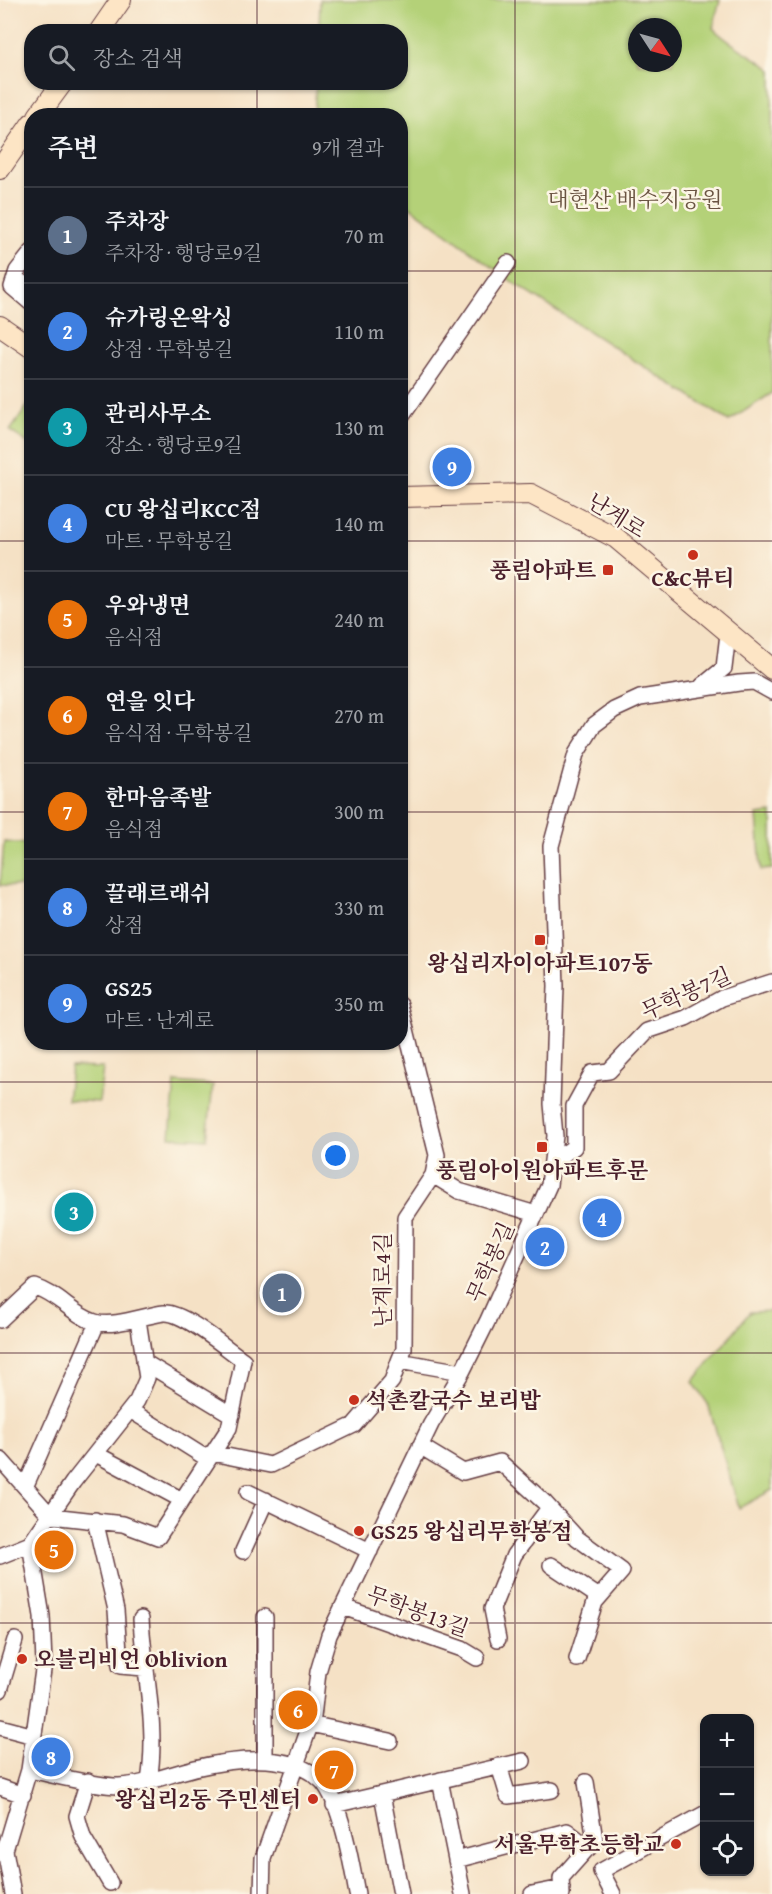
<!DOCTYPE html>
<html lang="ko">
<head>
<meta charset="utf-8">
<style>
  body { margin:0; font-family:"Gentium Book Plus","Noto Serif KR",serif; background:#242831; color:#f1f3f6 }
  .controls { position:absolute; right:18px; bottom:18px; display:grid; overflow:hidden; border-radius:12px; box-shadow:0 2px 4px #0004 }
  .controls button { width:54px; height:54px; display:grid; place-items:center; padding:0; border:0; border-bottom:2px solid #363941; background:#171b24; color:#f1f3f6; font:30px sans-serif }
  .compass { position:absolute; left:628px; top:18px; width:54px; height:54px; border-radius:50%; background:#171b24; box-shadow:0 2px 4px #0004; rotate:126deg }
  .you { position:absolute; left:336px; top:1156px; width:21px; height:21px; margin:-15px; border:4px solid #fff; border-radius:50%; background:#1a73e8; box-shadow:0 0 0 9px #1a73e833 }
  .badge { display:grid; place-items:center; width:39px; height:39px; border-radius:50%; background:#b45309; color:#fff; font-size:20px; font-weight:700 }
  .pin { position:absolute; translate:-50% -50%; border:3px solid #fff; box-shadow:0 2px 6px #0006 }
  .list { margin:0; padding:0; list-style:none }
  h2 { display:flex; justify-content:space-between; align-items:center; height:78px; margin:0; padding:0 24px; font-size:26px }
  h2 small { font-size:20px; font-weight:400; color:#9ea1a6 }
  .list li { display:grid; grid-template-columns:39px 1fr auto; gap:18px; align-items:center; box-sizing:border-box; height:96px; padding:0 24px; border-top:2px solid #363941 }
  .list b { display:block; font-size:22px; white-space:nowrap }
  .list p { margin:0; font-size:20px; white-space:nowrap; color:#9ea1a6 }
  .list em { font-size:20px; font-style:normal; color:#9ea1a6 }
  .icon { flex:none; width:33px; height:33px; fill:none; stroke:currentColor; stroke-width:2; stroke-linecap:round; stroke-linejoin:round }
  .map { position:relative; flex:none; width:772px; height:1894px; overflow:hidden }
  .search { position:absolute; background:#171b24; box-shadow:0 2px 4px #0004; left:24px; top:24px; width:384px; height:66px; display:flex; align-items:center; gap:15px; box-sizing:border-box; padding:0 21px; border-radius:24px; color:#9ea1a6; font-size:22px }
  .panel { position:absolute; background:#171b24; box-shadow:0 2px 4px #0004; left:24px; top:108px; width:384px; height:942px; border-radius:24px }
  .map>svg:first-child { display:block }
</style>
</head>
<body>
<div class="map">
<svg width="772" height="1894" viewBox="0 0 772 1894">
  <rect width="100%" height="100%" fill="#fcf5e5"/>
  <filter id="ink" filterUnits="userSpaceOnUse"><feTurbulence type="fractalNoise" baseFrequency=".0167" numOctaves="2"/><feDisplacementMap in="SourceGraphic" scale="12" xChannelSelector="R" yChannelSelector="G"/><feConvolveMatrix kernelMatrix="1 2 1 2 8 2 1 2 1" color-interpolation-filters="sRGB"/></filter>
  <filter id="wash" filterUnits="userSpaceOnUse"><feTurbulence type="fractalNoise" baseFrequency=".008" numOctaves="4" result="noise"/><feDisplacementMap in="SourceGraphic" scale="24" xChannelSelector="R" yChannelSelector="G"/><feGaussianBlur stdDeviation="1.35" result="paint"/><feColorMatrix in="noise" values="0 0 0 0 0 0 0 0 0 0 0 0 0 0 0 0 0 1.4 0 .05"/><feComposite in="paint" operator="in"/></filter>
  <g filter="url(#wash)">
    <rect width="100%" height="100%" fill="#f5e1c5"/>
    <path fill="#b4d178" stroke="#7f7852" stroke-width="1.5" fill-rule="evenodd" d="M320,0H720L713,28C729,45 753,55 772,70V393L729,421L518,286L401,200L400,116H314L316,83L400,82V32L319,31ZM637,27H673V63H637Z
      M31,401V445L10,431Z
      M772,813V869L761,870L757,815Z
      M4,842L29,844L26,886L0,885Z
      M71,1067L103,1068L99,1102L67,1100Z
      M175,1082L213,1085L207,1139L170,1137Z
      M772,1311V1490L739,1508L708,1404L693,1382L750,1312Z"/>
  </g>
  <g filter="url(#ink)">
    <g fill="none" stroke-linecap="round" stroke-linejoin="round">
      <defs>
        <path id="minor" d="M32,252L17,271L12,287L32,304
          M15,278L32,289
          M400,419L508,263
          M702,686L724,668L728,634
          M400,1005L437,1155L433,1175L405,1217L404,1349L399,1361L462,1372
          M552,1162L574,1147V1106L592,1073L609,1071L647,1031L686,1018L722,998L772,982
          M433,1175L459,1191L536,1214
          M0,1320L35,1287C60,1295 72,1315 95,1322C114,1328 145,1315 164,1313C183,1311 227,1349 243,1360L229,1428L158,1537L123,1524L51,1516L1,1460
          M144,1362L232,1415
          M130,1410L203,1456L212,1453
          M420,1446L463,1472L500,1462L545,1503L577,1538L622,1571L595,1602L577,1659
          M212,1453L271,1465L354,1425L392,1381L399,1361
          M96,1454L182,1500
          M26,1485L97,1323
          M248,1492L370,1551
          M95,1520L116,1610L120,1666L144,1668
          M243,1551L266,1500
          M0,1556L30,1544
          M551,1565L599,1597
          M343,1607L462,1649L477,1658
          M265,1617V1760
          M141,1619C144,1673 158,1727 149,1781
          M498,1639L492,1609L514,1555L549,1508
          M0,1690L15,1640
          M310,1724L390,1741
          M0,1727L34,1736
          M499,1766L508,1796L552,1790
          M29,1770C54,1775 94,1786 119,1786C145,1785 170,1774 195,1768C233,1759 291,1751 322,1781C341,1801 352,1866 357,1894
          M440,1780L463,1894
          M88,1781L77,1816L83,1837L110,1883
          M0,1787L23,1795
          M382,1794L401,1894
          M334,1805L523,1761
          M456,1860L567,1831L589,1848
          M13,1894L5,1850L29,1770L44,1663L42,1616L30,1544L73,1482L137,1401L147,1378L138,1320
          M262,1894L263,1858L313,1717L318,1672L329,1635L431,1424L462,1372L488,1320L549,1185L555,1136L552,1104L556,986L551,846L576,754L594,725L614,710L640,698L739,683L754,682L772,692
          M532,1894L562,1888
          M562,1894L561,1878L595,1840L586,1782
          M613,1894L601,1871L704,1814"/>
        <path id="secondary" d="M99,32L121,0
          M38,116L63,82
          M0,169L32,123
          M0,326L32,348
          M400,497L531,494L616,538L772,669"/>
      </defs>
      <use href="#minor" stroke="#643c42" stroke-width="18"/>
      <use href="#secondary" stroke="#643c42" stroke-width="22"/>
      <use href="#minor" stroke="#fff" stroke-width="15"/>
      <use href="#secondary" stroke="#fde5c5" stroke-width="20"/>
    </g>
  </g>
  <path fill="none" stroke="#4a1f2b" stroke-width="1.5" stroke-opacity="0.55" d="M257,0V32M515,0V1894M257,82V116M0,271H32M400,271H772M0,541H32M400,541H772M0,812H32M400,812H772M257,1042V1894M0,1082H772M0,1353H772M0,1623H772"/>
  <g fill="#c8321e" stroke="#fcf5e5" stroke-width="2">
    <circle cx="693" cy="555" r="6"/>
    <rect x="602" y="564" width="12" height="12" rx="3"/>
    <rect x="534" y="934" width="12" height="12" rx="3"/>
    <rect x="536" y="1141" width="12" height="12" rx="3"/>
    <circle cx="354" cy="1400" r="6"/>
    <circle cx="359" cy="1531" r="6"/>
    <circle cx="22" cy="1659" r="6"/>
    <circle cx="313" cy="1799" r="6"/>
    <circle cx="676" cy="1844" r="6"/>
  </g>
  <g text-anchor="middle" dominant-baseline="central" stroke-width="5" stroke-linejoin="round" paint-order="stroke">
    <g font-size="22" fill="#6a5442" stroke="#fcf5e5">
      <text x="635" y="199">대현산 배수지공원</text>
    </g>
    <g font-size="22" fill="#4a1f2b" stroke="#fcf5e5">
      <text transform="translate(617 515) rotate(32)">난계로</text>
      <text transform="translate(686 993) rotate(-24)">무학봉7길</text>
      <text transform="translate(490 1262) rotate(-66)">무학봉길</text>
      <text transform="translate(382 1280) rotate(-90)">난계로4길</text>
      <text transform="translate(418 1611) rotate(20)">무학봉13길</text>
    </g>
    <g font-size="22" font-weight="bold" fill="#4a1f2b" stroke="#fcf5e5" text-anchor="end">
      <text x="596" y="570">풍림아파트</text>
      <text x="693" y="578" text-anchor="middle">C&amp;C뷰티</text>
      <text x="540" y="963" text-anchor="middle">왕십리자이아파트107동</text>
      <text x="542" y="1170" text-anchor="middle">풍림아이원아파트후문</text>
      <text x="366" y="1400" text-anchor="start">석촌칼국수 보리밥</text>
      <text x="371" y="1531" text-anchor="start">GS25 왕십리무학봉점</text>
      <text x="34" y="1659" text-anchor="start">오블리비언 Oblivion</text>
      <text x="301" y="1799">왕십리2동 주민센터</text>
      <text x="664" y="1844">서울무학초등학교</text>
    </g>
  </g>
</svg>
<div class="controls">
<button>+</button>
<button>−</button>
<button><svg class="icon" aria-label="locate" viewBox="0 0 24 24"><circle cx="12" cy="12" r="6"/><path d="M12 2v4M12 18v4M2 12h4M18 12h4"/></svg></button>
</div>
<svg class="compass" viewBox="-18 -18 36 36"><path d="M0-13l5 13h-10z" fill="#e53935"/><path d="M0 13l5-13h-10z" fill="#9ea1a6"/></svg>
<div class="you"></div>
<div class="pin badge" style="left:282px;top:1293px;background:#5c6f8a">1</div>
<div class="pin badge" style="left:545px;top:1247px;background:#3f7fe0">2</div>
<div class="pin badge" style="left:74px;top:1212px;background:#0f9aa8">3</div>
<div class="pin badge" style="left:602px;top:1218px;background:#3f7fe0">4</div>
<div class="pin badge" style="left:54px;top:1550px;background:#e8710a">5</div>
<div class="pin badge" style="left:298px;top:1710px;background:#e8710a">6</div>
<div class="pin badge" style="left:334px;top:1770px;background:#e8710a">7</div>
<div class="pin badge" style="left:51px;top:1757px;background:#3f7fe0">8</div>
<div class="pin badge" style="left:452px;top:467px;background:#3f7fe0">9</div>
<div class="search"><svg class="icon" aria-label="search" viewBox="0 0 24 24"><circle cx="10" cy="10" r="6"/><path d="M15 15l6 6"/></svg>장소 검색</div>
<section class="panel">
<h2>주변<small>9개 결과</small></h2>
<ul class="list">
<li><span class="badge" style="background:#5c6f8a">1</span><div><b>주차장</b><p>주차장 · 행당로9길</p></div><em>70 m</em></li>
<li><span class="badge" style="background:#3f7fe0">2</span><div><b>슈가링온왁싱</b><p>상점 · 무학봉길</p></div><em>110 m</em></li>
<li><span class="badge" style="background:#0f9aa8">3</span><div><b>관리사무소</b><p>장소 · 행당로9길</p></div><em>130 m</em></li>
<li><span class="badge" style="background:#3f7fe0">4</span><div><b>CU 왕십리KCC점</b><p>마트 · 무학봉길</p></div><em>140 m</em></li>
<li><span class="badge" style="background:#e8710a">5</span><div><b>우와냉면</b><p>음식점</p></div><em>240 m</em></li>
<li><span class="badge" style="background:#e8710a">6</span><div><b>연을 잇다</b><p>음식점 · 무학봉길</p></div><em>270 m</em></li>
<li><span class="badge" style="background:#e8710a">7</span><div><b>한마음족발</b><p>음식점</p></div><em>300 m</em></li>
<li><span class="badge" style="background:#3f7fe0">8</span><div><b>끌래르래쉬</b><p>상점</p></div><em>330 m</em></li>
<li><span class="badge" style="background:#3f7fe0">9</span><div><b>GS25</b><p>마트 · 난계로</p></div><em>350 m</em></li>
</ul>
</section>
</div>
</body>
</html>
